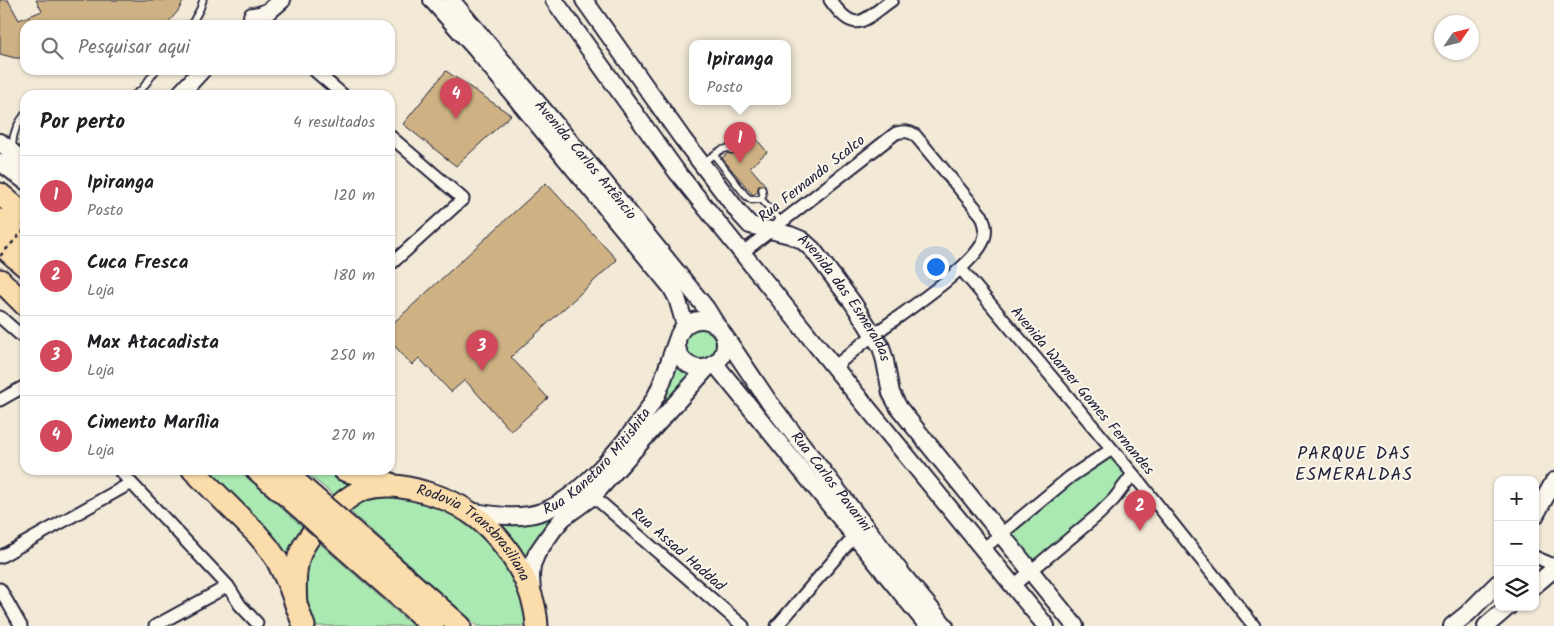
<!DOCTYPE html>
<html lang="pt">
<head>
<meta charset="utf-8">
<style>
  body { margin:0; font-family:Kalam,sans-serif; background:#f6f6f6; color:#202124 }
  .controls { position:absolute; right:15px; bottom:15px; display:grid; overflow:hidden; border-radius:10px; box-shadow:0 1px 4px #0004 }
  .controls button { width:45px; height:45px; display:grid; place-items:center; padding:0; border:0; border-bottom:1px solid #e0e0e0; background:#fff; color:#202124; font:25px sans-serif }
  .compass { position:absolute; left:1434px; top:15px; width:45px; height:45px; border-radius:50%; background:#fff; box-shadow:0 1px 4px #0004; rotate:55deg }
  .you { position:absolute; left:935px; top:266px; width:18px; height:18px; margin:-12px; border:4px solid #fff; border-radius:50%; background:#1a73e8; box-shadow:0 0 0 8px #1a73e833 }
  .badge { display:grid; place-items:center; width:32px; height:32px; border-radius:50%; background:#d1495b; color:#fff; font-size:16px; font-weight:700 }
  .pin { position:absolute; translate:-50% -41px; filter:drop-shadow(0 1px 2px #0008) }
  .pin::after { content:''; position:absolute; top:26px; width:18px; height:15px; background:inherit; clip-path:polygon(0 0,100% 0,50% 100%) }
  .popup { position:absolute; left:689px; top:40px; width:102px; height:65px; box-sizing:border-box; display:grid; place-content:center; border-radius:10px; background:#fff; filter:drop-shadow(0 1px 4px #0005); font-size:16px; white-space:nowrap; color:#757577 }
  .popup b { font-size:19px; color:#202124 }
  .popup::after { content:''; position:absolute; left:50%; top:100%; margin-left:-10px; border:10px solid transparent; border-top-color:#fff }
  .list { margin:0; padding:0; list-style:none }
  h2 { display:flex; justify-content:space-between; align-items:center; height:65px; margin:0; padding:0 20px; font-size:21px }
  h2 small { font-size:16px; font-weight:400; color:#757577 }
  .list li { display:grid; grid-template-columns:32px 1fr auto; gap:15px; align-items:center; box-sizing:border-box; height:80px; padding:0 20px; border-top:1px solid #e0e0e0 }
  .list b { display:block; font-size:19px; white-space:nowrap }
  .list p { margin:0; font-size:16px; white-space:nowrap; color:#757577 }
  .list em { font-size:16px; font-style:normal; color:#757577 }
  .icon { flex:none; width:28px; height:28px; fill:none; stroke:currentColor; stroke-width:2; stroke-linecap:round; stroke-linejoin:round }
  .map { position:relative; flex:none; width:1554px; height:626px; overflow:hidden }
  .search { position:absolute; background:#fff; box-shadow:0 1px 4px #0004; left:20px; top:20px; width:375px; height:55px; display:flex; align-items:center; gap:12px; box-sizing:border-box; padding:0 18px; border-radius:15px; color:#757577; font-size:19px }
  .panel { position:absolute; background:#fff; box-shadow:0 1px 4px #0004; left:20px; top:90px; width:375px; height:385px; border-radius:15px }
  .map>svg:first-child { display:block }
</style>
</head>
<body>
<div class="map">
<svg width="1554" height="626" viewBox="0 0 1554 626">
  <rect width="100%" height="100%" fill="#f2e9d7"/>
  <filter id="ink" filterUnits="userSpaceOnUse"><feTurbulence type="fractalNoise" baseFrequency=".02" numOctaves="2"/><feDisplacementMap in="SourceGraphic" scale="10" xChannelSelector="R" yChannelSelector="G"/><feConvolveMatrix kernelMatrix="1 2 1 2 8 2 1 2 1" color-interpolation-filters="sRGB"/></filter>
  <g filter="url(#ink)">
    <path fill="#aae9b1" stroke="#668676" d="M686 344a15 15 0 1 1 30 0a15 15 0 1 1-30 0Z
      M676,361L680,366L692,374L642,430Z
      M1112,449L1133,474L1031,572L1001,534Z
      M209,470H239L307,531L289,566L278,542L271,534Z
      M303,470H322L352,485L336,497Z
      M369,495L411,496L463,516L509,563L532,626H478L344,506Z
      M563,508C547,525 528,542 525,566L491,521Z
      M318,542L413,626H314C303,593 299,573 318,542Z"/>
    <path fill="#ceb284" stroke="#22223b" d="M0,0H8L19,20L42,11L36,0H184L178,11L166,25H53L47,19L34,25H25V58H15L0,54Z
      M446,71L511,115L456,166L403,124Z
      M750,134L752,137H755L767,152L750,167L766,186L759,185L758,188V192L753,195L722,158L728,153L734,154L736,151L735,147Z
      M546,183L617,260L511,357L548,398L511,431L465,380L451,392L419,358L412,365L390,341V326Z"/>
    <g fill="none" stroke-linecap="round" stroke-linejoin="round">
      <defs>
        <path id="lane" d="M191,25L200,9L203,0
          M134,95L142,89L156,70
          M13,149C11,136 17,124 25,114
          M714,155L746,196L752,200L761,199
          M703,162L721,150L729,148L731,150
          M762,189L763,195L761,199L782,222"/>
        <path id="street" d="M830,0C856,36 862,21 892,0
          M314,70L343,95
          M390,136L463,199L390,265
          M742,253L896,133C904,131 909,131 915,135L982,216C985,224 987,230 984,239C976,265 900,315 876,333C861,344 848,356 834,367
          M961,269L1133,474L1254,626
          M0,317L25,339
          M0,400L25,386
          M119,470L228,586L240,605L257,623
          M593,496L743,626
          M983,549L1070,477L1112,449
          M0,557L131,483
          M1535,557L1554,565
          M1013,586L1099,514L1114,499L1133,474
          M0,589L21,626
          M155,626L228,586
          M777,626L858,532"/>
        <g id="secondary">
          <path d="M432,0L475,48L671,287L677,298L685,325"/>
          <path id="s1" d="M451,0L599,176L706,308L716,324"/>
          <path d="M554,0L677,172L834,367L1046,626"/>
          <path id="s2" d="M584,0L682,138L740,214L750,225L790,235L802,240L813,250L853,303L881,347L885,361L891,393L899,408L1075,626"/>
          <path d="M252,16C265,16 273,8 282,0"/>
          <path d="M179,95L202,70"/>
          <path d="M0,142L25,163"/>
          <path d="M0,162L25,181"/>
          <circle cx="701" cy="344" r="24"/>
          <path id="s3" d="M724,335L769,402L902,574L945,626"/>
          <path d="M715,364L928,626"/>
          <path id="s4" d="M469,511C493,515 518,520 541,512C580,500 638,430 657,394C665,377 670,358 677,340"/>
          <path d="M1535,516L1554,481"/>
          <path d="M1535,585L1554,569"/>
          <path d="M532,593L531,576L532,565L537,553L553,530L563,518L593,496L707,368"/>
          <path d="M1452,626L1467,614L1498,583"/>
          <path d="M1486,626L1508,607"/>
        </g>
        <g id="highway">
          <path d="M0,194L25,215"/>
          <path d="M0,220L25,242"/>
          <path d="M0,244L25,266"/>
          <path d="M0,280L25,305"/>
          <path d="M193,470L257,534L268,547L277,560L289,585L304,626"/>
          <path d="M257,470L302,509"/>
          <path d="M283,470L312,496"/>
          <path d="M344,470L389,483"/>
          <path d="M351,530L460,626"/>
          <path d="M340,544L433,626"/>
          <path id="s5" d="M296,605C293,563 297,546 328,516C339,506 350,494 365,489C385,483 404,486 424,492C439,496 456,503 469,512C504,535 535,584 537,626"/>
        </g>
      </defs>
      <use href="#lane" stroke="#22223b" stroke-width="9"/>
      <use href="#street" stroke="#22223b" stroke-width="15"/>
      <use href="#secondary" stroke="#22223b" stroke-width="20"/>
      <use href="#highway" stroke="#22223b" stroke-width="25"/>
      <use href="#lane" stroke="#fbf7ec" stroke-width="5.5"/>
      <use href="#street" stroke="#fbf7ec" stroke-width="11"/>
      <use href="#secondary" stroke="#fbf7ec" stroke-width="16"/>
      <use href="#highway" stroke="#fbddab" stroke-width="21"/>
      <defs>
        <path id="highway-bridge" d="M312,496L351,530
          M302,509L340,544"/>
      </defs>
      <use href="#highway-bridge" stroke="#22223b" stroke-width="25" stroke-linecap="butt"/>
      <path stroke="#22223b" stroke-width="2.5" stroke-dasharray="4 4" stroke-linecap="butt" d="M0,256L25,229"/>
      <use href="#highway-bridge" stroke="#fbddab" stroke-width="21"/>
    </g>
  </g>
  <g text-anchor="middle" dominant-baseline="central" stroke-width="4" stroke-linejoin="round" paint-order="stroke">
    <g font-size="15" fill="#22223b" stroke="#fbf7ec">
      <text stroke="none"><textPath href="#s1" startOffset="209">Avenida Carlos Artêncio</textPath></text>
      <text transform="translate(812 179) rotate(-38)">Rua Fernando Scalco</text>
      <text stroke="none"><textPath href="#s2" startOffset="406">Avenida das Esmeraldas</textPath></text>
      <text transform="translate(1082 391) rotate(50)">Avenida Warner Gomes Fernandes</text>
      <text stroke="none"><textPath href="#s4" startOffset="149">Rua Kanetaro Mitishita</textPath></text>
      <text stroke="none"><textPath href="#s3" startOffset="182">Rua Carlos Pavarini</textPath></text>
      <text stroke="none"><textPath href="#s5" startOffset="271">Rodovia Transbrasiliana</textPath></text>
      <text transform="translate(678 550) rotate(41)">Rua Assad Haddad</text>
    </g>
    <g font-size="18" letter-spacing="1" fill="#22223b" stroke="#fbf7ec">
      <text x="1354" y="454">PARQUE DAS<tspan x="1354" dy="21">ESMERALDAS</tspan></text>
    </g>
  </g>
</svg>
<div class="controls">
<button>+</button>
<button>−</button>
<button><svg class="icon" aria-label="layers" viewBox="0 0 24 24"><path d="M12 4l9 5-9 5-9-5zM3 14l9 5 9-5"/></svg></button>
</div>
<svg class="compass" viewBox="-18 -18 36 36"><path d="M0-13l5 13h-10z" fill="#e53935"/><path d="M0 13l5-13h-10z" fill="#757577"/></svg>
<div class="you"></div>
<div class="pin badge" style="left:740px;top:163px">1</div>
<div class="popup"><b>Ipiranga</b>Posto</div>
<div class="pin badge" style="left:1140px;top:531px">2</div>
<div class="pin badge" style="left:482px;top:371px">3</div>
<div class="pin badge" style="left:456px;top:119px">4</div>
<div class="search"><svg class="icon" aria-label="search" viewBox="0 0 24 24"><circle cx="10" cy="10" r="6"/><path d="M15 15l6 6"/></svg>Pesquisar aqui</div>
<section class="panel">
<h2>Por perto<small>4 resultados</small></h2>
<ul class="list">
<li><span class="badge">1</span><div><b>Ipiranga</b><p>Posto</p></div><em>120 m</em></li>
<li><span class="badge">2</span><div><b>Cuca Fresca</b><p>Loja</p></div><em>180 m</em></li>
<li><span class="badge">3</span><div><b>Max Atacadista</b><p>Loja</p></div><em>250 m</em></li>
<li><span class="badge">4</span><div><b>Cimento Marília</b><p>Loja</p></div><em>270 m</em></li>
</ul>
</section>
</div>
</body>
</html>
